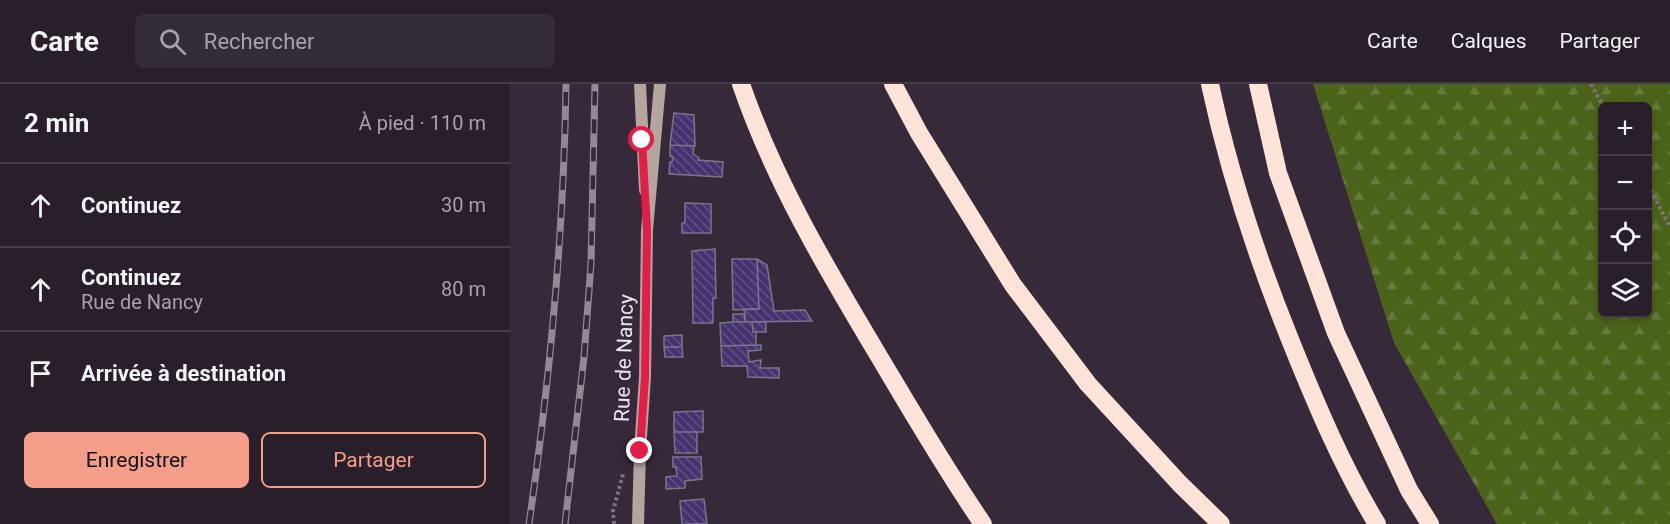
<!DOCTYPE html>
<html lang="fr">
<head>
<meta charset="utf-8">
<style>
  body { margin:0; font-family:Roboto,sans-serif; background:#342c37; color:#f1f3f6 }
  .controls { position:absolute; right:18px; top:18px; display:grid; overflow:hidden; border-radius:9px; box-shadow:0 3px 9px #0003 }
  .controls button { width:54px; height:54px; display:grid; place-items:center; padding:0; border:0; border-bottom:2px solid #443d47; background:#281f2b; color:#f1f3f6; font:30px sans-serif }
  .stop { position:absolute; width:18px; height:18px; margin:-14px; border:4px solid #e11d48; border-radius:50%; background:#fff }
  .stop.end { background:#e11d48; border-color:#fff; box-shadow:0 2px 6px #0008 }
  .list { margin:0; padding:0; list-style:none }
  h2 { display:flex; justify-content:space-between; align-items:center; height:78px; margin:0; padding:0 24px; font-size:26px }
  h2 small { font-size:20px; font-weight:400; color:#a5a2a9 }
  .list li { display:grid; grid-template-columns:39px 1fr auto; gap:18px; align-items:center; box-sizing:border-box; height:84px; padding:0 24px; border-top:2px solid #443d47 }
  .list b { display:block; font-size:22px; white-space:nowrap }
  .list p { margin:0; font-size:20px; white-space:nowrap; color:#a5a2a9 }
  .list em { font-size:20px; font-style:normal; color:#a5a2a9 }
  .actions { display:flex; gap:12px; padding:18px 24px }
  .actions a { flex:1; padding:14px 0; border:2px solid #f49e89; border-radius:9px; text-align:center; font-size:21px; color:#f49e89 }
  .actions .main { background:#f49e89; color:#111 }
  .icon { flex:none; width:33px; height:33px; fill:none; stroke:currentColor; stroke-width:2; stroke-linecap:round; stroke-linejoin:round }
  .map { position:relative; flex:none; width:1160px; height:440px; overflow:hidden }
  header { display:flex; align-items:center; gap:36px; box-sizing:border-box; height:84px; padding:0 30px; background:#281f2b; border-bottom:2px solid #443d47 }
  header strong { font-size:28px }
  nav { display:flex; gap:33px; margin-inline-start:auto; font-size:21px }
  .search { width:420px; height:54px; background:#342c37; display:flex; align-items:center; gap:15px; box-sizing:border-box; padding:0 21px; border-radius:9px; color:#a5a2a9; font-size:22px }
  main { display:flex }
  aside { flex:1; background:#281f2b }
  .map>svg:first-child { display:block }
</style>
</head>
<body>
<header>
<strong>Carte</strong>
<div class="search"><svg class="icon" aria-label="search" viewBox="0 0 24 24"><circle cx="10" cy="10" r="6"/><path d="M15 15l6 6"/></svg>Rechercher</div>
<nav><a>Carte</a><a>Calques</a><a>Partager</a></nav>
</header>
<main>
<aside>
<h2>2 min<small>À pied · 110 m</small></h2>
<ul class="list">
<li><svg class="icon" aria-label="ahead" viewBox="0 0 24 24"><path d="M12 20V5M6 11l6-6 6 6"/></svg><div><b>Continuez</b></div><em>30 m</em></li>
<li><svg class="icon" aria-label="ahead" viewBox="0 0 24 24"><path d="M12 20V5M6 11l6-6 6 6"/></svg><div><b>Continuez</b><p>Rue de Nancy</p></div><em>80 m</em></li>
<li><svg class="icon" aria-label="arrive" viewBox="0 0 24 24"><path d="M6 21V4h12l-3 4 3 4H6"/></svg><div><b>Arrivée à destination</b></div></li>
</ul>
<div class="actions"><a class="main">Enregistrer</a><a>Partager</a></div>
</aside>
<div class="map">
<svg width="1160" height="440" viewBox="0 0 1160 440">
  <defs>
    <pattern id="forest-firs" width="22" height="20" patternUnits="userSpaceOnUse" patternTransform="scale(1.5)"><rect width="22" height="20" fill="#4b641a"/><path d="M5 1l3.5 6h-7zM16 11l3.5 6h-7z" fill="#657a3c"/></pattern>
    <pattern id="building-back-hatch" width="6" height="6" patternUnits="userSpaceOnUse" patternTransform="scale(1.5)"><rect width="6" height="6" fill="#473270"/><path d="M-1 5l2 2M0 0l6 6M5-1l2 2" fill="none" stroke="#625085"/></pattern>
  </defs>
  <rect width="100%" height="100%" fill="#362939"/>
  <path fill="url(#forest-firs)" fill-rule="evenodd" d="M803,0H1160V440H987L884,259ZM1138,22V230H1092V22Z"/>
  <path fill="url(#building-back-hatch)" stroke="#7a758a" stroke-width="1.5" d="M164,29L184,31L185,62L160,61Z
    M160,61L184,62L183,70L189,74L188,76L213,78L212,93L159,90L160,78H162L163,73L160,72Z
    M175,119L201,120V149H172V139H175Z
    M205,165L206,214H203V239H183L182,167Z
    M222,175H247L249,225L223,226Z
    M247,175L257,181L264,227L295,226L302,237L235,238L234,225H249Z
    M223,230H235V238H223Z
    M223,238H242L243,248H246V261L211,262L210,239Z
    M242,238H256V248H243Z
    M172,251V263H154V252Z
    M251,261V266L238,267L239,278L251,276L250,284H269V294L238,293L237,282H212L211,262Z
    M154,263H172L173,273H155Z
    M193,327V348H164V328Z
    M164,348H187V369H165Z
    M163,373H191L192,395L175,397V404L156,405V393L167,392L166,383H163Z
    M194,415L197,440H172L170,417Z"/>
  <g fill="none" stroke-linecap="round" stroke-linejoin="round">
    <path stroke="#7e7381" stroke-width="4" stroke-dasharray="3 3" stroke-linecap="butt" d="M1081,0L1093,22
      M1138,101L1160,143
      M104,440L103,427L113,390"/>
    <path stroke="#b5a59d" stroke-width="12" d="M130,0L135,106
      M128,440L130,367L135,293L137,146L150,0"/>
    <path stroke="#fde3d8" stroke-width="18" d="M231,0C264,96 315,182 367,269C401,326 435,385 473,440
      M383,0L409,49L503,201L578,300L670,400L711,440
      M700,0C719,89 747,174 781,258C806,320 832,382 867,440
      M748,0L768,89L826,249L899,406L920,440"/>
    <defs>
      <path id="rail" d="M19,440C40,294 54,147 56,0
        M55,440L74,273L81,180L85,0"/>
    </defs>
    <use href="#rail" stroke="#938996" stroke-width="7"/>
    <use href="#rail" stroke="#362939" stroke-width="4.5" stroke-dasharray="14" stroke-linecap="butt"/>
  </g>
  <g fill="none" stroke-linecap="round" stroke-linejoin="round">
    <path stroke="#e11d48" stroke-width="8" d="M130,367L135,293L137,146L132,56"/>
  </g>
  <g text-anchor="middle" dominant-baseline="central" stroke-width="4.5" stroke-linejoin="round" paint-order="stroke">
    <g font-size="21" fill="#ece4ef" stroke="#362939">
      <text transform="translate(114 274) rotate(-88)">Rue de Nancy</text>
    </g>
  </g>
</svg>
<div class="controls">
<button>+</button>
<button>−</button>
<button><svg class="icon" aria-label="locate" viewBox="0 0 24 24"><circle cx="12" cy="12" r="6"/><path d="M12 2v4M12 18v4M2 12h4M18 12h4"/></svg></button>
<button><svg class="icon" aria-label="layers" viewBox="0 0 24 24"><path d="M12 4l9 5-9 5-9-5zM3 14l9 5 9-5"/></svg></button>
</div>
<div class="stop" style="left:132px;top:56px"></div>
<div class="stop end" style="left:130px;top:367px"></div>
</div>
</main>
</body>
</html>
